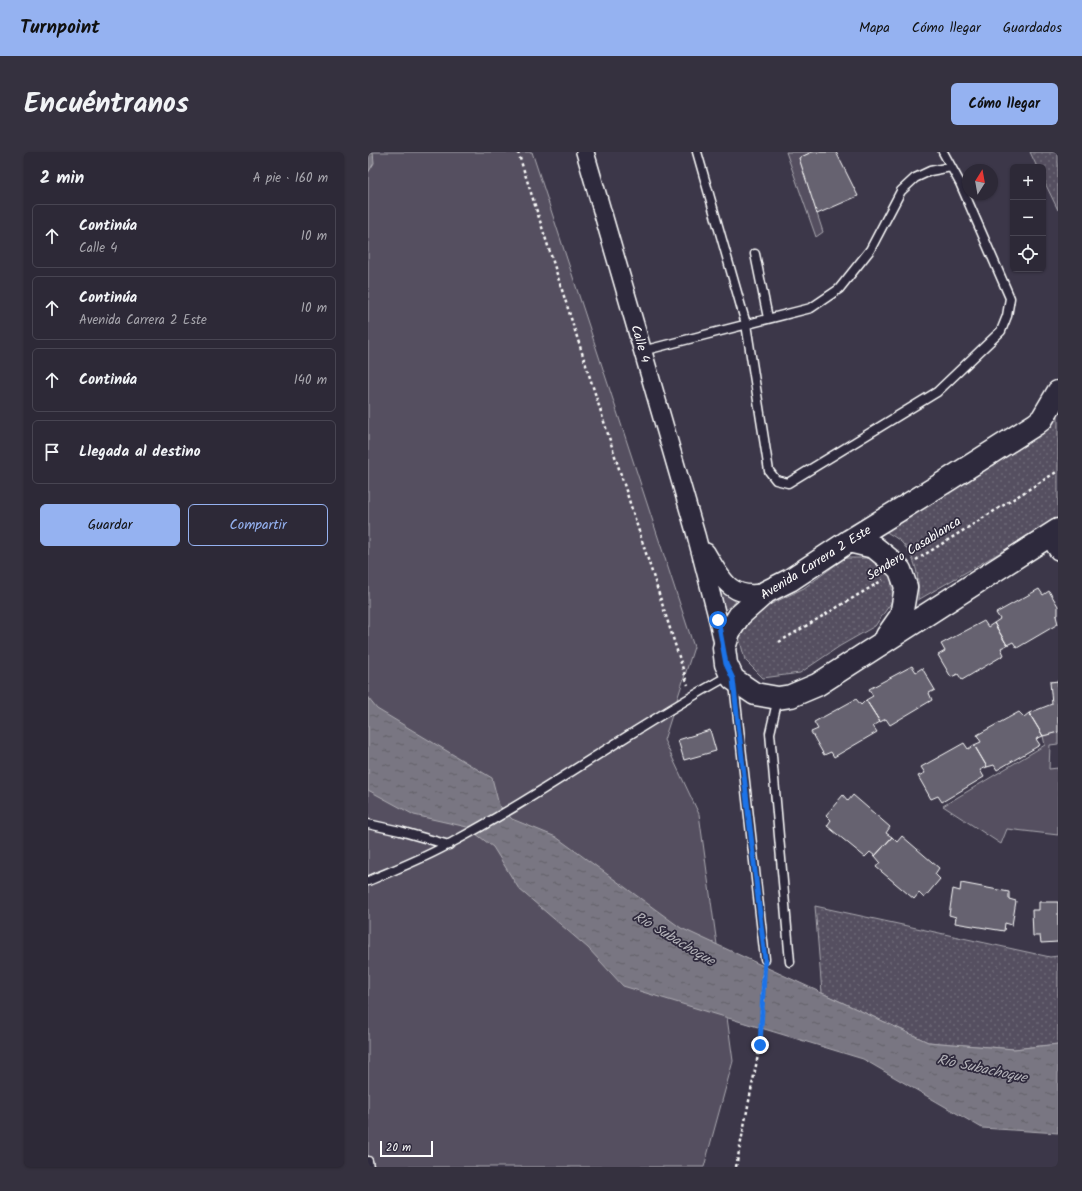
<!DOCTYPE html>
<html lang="es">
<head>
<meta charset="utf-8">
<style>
  body { margin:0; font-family:Kalam,sans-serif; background:#35313f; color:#f1f3f6 }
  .controls { position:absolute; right:12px; top:12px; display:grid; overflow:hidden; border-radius:6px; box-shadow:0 1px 3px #0004 }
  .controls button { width:36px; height:36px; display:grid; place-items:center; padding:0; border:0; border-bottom:1px solid #484552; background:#2d2937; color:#f1f3f6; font:20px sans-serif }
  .compass { position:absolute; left:594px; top:12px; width:36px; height:36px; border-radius:50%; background:#2d2937; box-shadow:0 1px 3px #0004; rotate:11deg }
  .scale { position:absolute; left:12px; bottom:10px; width:53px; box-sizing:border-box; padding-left:4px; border:2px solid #fff; border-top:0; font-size:11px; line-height:14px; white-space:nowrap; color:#fff; -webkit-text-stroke:3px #2f2a3d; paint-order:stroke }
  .stop { position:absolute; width:12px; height:12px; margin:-9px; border:3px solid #1a73e8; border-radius:50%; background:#fff }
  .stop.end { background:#1a73e8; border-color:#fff; box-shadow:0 1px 4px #0008 }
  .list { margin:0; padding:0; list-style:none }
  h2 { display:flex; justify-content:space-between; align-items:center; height:52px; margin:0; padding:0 16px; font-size:17px }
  h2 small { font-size:13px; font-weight:400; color:#a7a6ad }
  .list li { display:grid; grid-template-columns:26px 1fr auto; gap:12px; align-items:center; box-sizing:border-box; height:64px; margin:0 8px 8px; padding:0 8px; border:1px solid #484552; border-radius:6px }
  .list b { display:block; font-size:15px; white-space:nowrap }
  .list p { margin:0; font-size:13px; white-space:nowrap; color:#a7a6ad }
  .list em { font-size:13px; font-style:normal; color:#a7a6ad }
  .actions { display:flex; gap:8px; padding:12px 16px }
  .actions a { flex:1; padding:9px 0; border:1px solid #95b2f1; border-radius:6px; text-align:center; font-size:14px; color:#95b2f1 }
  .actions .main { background:#95b2f1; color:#111 }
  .icon { flex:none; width:22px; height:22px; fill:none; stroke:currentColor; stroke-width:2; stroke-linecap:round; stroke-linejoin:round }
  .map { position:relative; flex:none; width:690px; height:1015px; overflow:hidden; border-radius:6px }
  header { display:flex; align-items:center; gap:24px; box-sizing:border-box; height:56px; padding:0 20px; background:#95b2f1; color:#111 }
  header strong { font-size:19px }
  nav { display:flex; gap:22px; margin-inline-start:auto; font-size:14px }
  .intro { display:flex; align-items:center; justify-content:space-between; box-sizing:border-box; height:96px; padding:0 24px }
  h1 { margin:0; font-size:28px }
  .button { padding:10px 18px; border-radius:6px; background:#95b2f1; color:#111; font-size:14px; font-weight:700 }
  main { display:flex; gap:24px; padding:0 24px }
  aside { flex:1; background:#2d2937; border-radius:6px; box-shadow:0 1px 3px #0004 }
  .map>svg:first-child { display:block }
</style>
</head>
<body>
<header>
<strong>Turnpoint</strong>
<nav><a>Mapa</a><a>Cómo llegar</a><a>Guardados</a></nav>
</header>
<div class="intro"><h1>Encuéntranos</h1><a class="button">Cómo llegar</a></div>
<main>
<aside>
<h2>2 min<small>A pie · 160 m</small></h2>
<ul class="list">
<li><svg class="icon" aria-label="ahead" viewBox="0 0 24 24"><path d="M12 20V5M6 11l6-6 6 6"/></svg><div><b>Continúa</b><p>Calle 4</p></div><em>10 m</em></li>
<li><svg class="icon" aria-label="ahead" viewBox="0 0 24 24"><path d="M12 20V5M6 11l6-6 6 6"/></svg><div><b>Continúa</b><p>Avenida Carrera 2 Este</p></div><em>10 m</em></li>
<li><svg class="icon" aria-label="ahead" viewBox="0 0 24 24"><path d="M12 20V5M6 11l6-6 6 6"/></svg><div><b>Continúa</b></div><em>140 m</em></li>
<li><svg class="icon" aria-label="arrive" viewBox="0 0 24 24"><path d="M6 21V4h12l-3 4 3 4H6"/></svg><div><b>Llegada al destino</b></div></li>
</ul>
<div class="actions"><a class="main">Guardar</a><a>Compartir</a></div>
</aside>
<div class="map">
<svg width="690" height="1015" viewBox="0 0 690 1015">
  <defs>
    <pattern id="park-dots" width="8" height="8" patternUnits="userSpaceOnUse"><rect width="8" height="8" fill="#555060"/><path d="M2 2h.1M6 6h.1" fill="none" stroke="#6e6a78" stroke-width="1.8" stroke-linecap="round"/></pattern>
    <pattern id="water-ripples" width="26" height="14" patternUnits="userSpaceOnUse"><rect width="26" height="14" fill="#797682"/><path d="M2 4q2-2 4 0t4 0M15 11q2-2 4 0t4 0" fill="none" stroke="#626167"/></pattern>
  </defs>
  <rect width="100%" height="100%" fill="#3c3749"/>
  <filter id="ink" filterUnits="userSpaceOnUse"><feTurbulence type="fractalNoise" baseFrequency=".025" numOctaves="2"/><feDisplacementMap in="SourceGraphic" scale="8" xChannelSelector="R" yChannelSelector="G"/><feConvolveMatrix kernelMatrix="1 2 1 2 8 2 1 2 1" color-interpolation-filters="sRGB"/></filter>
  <g filter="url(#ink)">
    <path fill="#555060" stroke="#aaa8b0" d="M0,0H164L326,495L296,588L331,662L365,909L336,1015H0Z
      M418,0H444L431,6L455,80L448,85Z
      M351,436L368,450L357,458Z
      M690,580V592L682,593L681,617L690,616V683L639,677L633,692L575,654L677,593L675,584Z"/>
    <path fill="url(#park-dots)" stroke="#aaa8b0" d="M662,0H690V58L675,27V15H669Z
      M690,264V367L550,448C551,427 550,410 535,392C531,387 523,383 517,379L686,269Z
      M477,406H503L523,424L525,448L507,474L472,494L432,521L395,526L377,508L371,485L389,459L436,436Z
      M447,754L682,805L690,804V892L646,897L560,890L454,841Z"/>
    <path fill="url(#water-ripples)" stroke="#afadb4" d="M0,0H5L6,11L0,21Z
      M0,546L9,557L124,626L131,653L144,667L188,685L313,776L560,890L646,897L690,892V981L614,976L495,907L255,834L220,796L151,737L125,695L99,675L46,663L0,638Z"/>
    <path fill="#666270" stroke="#fff" d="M444,0H468L490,44L449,62L431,6Z
      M671,437L675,443L681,439L690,454V463L688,464L690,472L649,496L645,490L639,493L626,471L632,467L628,461Z
      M616,469L620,475L626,471L639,493L633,496L636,503L594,528L590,522L583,525L570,503L577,499L573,492Z
      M544,514L548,520L554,516L567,538L561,541L564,548L522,573L518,567L512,570L498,548L505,544L501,537Z
      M690,529V580L675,584L661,561L684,552L682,530Z
      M488,547L493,553L498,548L512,570L505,574L509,580L466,605L463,600L456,603L443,580L450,577L446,570Z
      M651,560L656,565L661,561L675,584L668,587L672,593L629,618L626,613L619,615L606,593L613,590L609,583Z
      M342,578L348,599L316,608L310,588Z
      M596,591L600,597L606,593L619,615L612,618L616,625L574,650L570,644L563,647L550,624L557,621L553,615Z
      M475,643L480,649L485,643L522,675L518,681L524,685L507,704L502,700L497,705L459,674L463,668L458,663Z
      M534,684L571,716L567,722L572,727L556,746L551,741L546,747L508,715L512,710L507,704L524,685L529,690Z
      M593,731L641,740V747L648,749L644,773L637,771L636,779L587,771L588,765L581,763L585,737L592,739Z
      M671,750H690V790L673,791L672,784H665L664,758H671Z"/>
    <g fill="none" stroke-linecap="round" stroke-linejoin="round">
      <defs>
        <path id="lane" d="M329,0L378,172L401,319L408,328L420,331L569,240L633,179L639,164L642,146L592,31L575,0
          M387,102L400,166
          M274,199L443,156L471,137L502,98L533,39L547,26L562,19L583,15
          M366,532L397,807
          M410,546L402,581L422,810
          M0,672L32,679L81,693
          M0,729C28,717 57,706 83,691C179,640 266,575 362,523
          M0,1009L1,1015"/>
        <path id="street" d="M217,0L328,383L350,468L356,496
          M680,383L690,399
          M338,400C354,427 362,448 398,440"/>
        <path id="secondary" d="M690,240L674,267L668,272L580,328L481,389L422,428L398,440L371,464L361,480L356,496L358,512L365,527L387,542L410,546L423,544L449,533L690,378
          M481,389L506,395L522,408L532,418L538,435L533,464L519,484"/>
      </defs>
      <use href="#lane" stroke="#fff" stroke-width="11"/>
      <use href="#street" stroke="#fff" stroke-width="20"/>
      <use href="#secondary" stroke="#fff" stroke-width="25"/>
      <path stroke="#fff" stroke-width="2.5" stroke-dasharray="3 3" stroke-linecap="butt" d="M150,0L320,533
        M548,408L690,319
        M411,490L515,428
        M368,1015L392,893L396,818"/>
      <use href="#lane" stroke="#2f2a3d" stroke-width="8"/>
      <use href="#street" stroke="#2f2a3d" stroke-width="17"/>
      <use href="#secondary" stroke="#2f2a3d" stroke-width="22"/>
    </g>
  </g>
  <g fill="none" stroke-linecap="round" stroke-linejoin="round" filter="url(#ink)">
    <path stroke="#1a73e8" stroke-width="5" d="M350,468L358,512L365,527L397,807L392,893"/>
  </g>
  <g text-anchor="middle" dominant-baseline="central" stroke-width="3.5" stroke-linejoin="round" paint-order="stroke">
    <g font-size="13" fill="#fff" stroke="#2f2a3d">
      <text transform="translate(272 192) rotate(74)">Calle 4</text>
      <text transform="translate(546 397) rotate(-32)">Sendero Casablanca</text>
      <text transform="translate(448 411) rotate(-32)">Avenida Carrera 2 Este</text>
    </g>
    <g font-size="14" font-style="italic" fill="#b5b4ba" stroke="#2f2a3d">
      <text transform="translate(306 787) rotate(31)">Río Subachoque</text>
      <text transform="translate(614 917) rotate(12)">Río Subachoque</text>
    </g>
  </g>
</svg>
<div class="controls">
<button>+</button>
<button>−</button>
<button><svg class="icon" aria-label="locate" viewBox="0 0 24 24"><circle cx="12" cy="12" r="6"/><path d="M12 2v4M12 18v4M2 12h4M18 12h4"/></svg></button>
</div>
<svg class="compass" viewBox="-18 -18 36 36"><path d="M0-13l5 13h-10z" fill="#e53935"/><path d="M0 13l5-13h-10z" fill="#a7a6ad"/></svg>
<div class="scale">20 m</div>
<div class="stop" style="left:350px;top:468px"></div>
<div class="stop end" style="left:392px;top:893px"></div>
</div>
</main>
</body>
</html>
